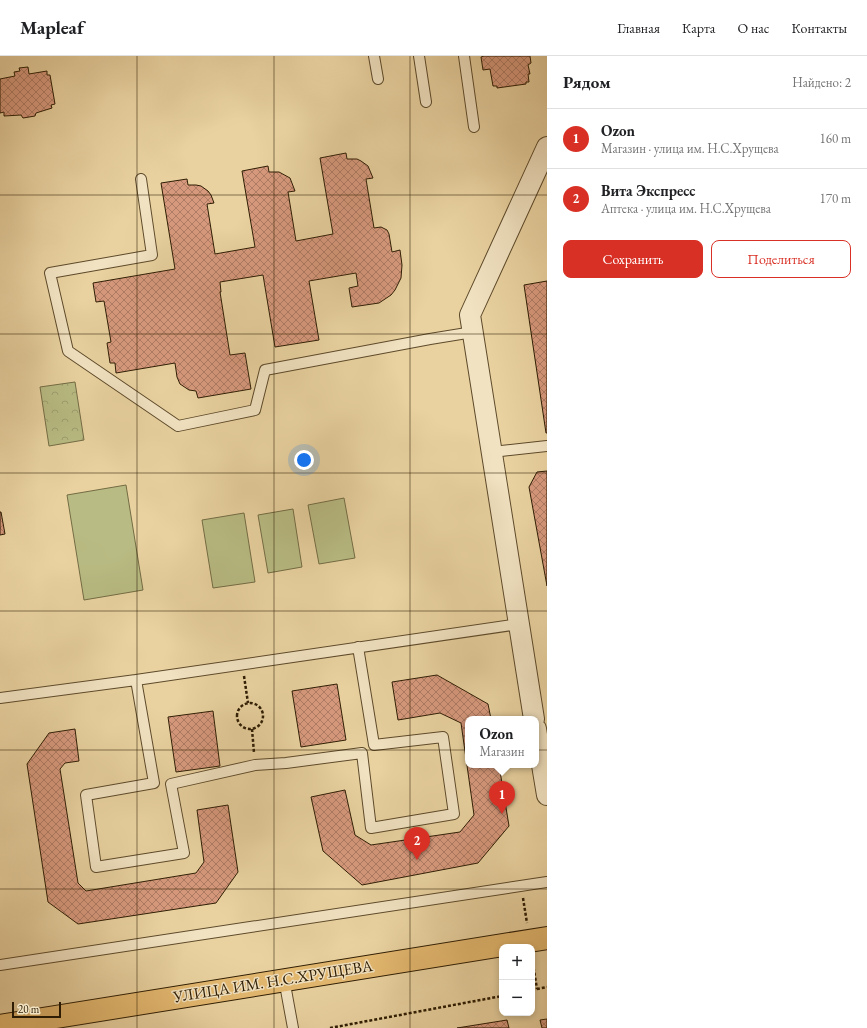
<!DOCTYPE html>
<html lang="ru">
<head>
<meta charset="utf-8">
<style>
  body { margin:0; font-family:"EB Garamond",serif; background:#f6f6f6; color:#202124 }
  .controls { position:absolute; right:12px; bottom:12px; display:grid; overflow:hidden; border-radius:8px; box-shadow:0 2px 6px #0003 }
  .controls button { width:36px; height:36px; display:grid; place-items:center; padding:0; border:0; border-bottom:1px solid #e0e0e0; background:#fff; color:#202124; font:20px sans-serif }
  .scale { position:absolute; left:12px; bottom:10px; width:49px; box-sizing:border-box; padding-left:4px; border:2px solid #2e1d04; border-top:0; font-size:11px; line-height:14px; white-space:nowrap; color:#2e1d04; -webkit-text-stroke:3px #f1e2c1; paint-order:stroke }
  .you { position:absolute; left:304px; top:404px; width:14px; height:14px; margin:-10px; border:3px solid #fff; border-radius:50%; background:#1a73e8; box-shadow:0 0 0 6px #1a73e833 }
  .badge { display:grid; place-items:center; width:26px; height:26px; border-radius:50%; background:#d93025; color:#fff; font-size:13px; font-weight:700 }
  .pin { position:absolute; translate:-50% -33px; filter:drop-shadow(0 1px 2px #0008) }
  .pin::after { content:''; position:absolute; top:21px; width:14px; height:12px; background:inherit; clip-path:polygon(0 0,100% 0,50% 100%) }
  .popup { position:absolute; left:465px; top:660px; width:74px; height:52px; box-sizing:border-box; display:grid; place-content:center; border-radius:8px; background:#fff; filter:drop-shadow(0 1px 3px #0005); font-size:13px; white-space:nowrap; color:#757577 }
  .popup b { font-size:15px; color:#202124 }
  .popup::after { content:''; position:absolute; left:50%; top:100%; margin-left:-8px; border:8px solid transparent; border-top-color:#fff }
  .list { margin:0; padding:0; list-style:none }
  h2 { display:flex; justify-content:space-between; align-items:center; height:52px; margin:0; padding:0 16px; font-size:17px }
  h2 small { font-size:13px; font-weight:400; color:#757577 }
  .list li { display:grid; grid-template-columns:26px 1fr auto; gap:12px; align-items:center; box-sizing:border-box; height:60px; padding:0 16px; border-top:1px solid #e0e0e0 }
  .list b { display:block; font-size:15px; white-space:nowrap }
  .list p { margin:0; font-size:13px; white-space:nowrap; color:#757577 }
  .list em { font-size:13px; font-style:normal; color:#757577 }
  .actions { display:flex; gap:8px; padding:12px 16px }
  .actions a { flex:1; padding:9px 0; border:1px solid #d93025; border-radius:8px; text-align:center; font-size:14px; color:#d93025 }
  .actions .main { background:#d93025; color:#fff }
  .map { position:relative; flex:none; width:547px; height:972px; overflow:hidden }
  header { display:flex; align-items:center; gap:24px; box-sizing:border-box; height:56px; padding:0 20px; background:#fff; border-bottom:1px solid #e0e0e0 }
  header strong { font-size:19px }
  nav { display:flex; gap:22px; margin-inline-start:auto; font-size:14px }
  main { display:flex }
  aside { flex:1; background:#fff }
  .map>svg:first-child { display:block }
</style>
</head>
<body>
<header>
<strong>Mapleaf</strong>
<nav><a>Главная</a><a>Карта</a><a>О нас</a><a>Контакты</a></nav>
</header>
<main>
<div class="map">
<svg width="547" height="972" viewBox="0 0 547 972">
  <defs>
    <pattern id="park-crowns" width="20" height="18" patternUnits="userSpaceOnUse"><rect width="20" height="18" fill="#b8bb83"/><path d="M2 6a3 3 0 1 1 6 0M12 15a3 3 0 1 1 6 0" fill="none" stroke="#9ea070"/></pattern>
    <pattern id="building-cross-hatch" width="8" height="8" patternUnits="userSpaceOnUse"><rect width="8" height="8" fill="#d7997d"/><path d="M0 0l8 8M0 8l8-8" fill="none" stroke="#af7c64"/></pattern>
  </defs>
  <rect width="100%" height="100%" fill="#e9d2a0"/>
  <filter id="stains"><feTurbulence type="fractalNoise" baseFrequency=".005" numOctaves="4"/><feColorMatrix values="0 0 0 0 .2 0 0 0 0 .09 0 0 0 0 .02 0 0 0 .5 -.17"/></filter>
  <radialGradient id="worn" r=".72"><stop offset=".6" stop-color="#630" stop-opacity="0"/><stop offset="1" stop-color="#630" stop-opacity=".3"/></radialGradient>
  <path fill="url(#park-crowns)" stroke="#736c44" d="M75,326L84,384L49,390L40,331Z"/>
  <path fill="#b8bb83" stroke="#736c44" d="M126,429L143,534L84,544L67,439Z
    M344,442L355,502L319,508L308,449Z
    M293,453L302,511L268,517L258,459Z
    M244,457L255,526L213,532L202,464Z"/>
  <path fill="url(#building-cross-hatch)" stroke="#2e1d04" d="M484,0H530L531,7L528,9L530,18H528L529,26H526V28L497,32V30H493L490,13L483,14L481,1Z
    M28,11L29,18L47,15V19H50L55,48L51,49L52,52L36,57L35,60L23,62L21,59L4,60V56L0,57V23L15,20L14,16L20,15L19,12Z
    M346,97L347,103H357L361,105L368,110L373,122L366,123L374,172L381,171L387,174L389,178L392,196L400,194L402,209L401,222L395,234L391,239L379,247L352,251L349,232L358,230L356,217L309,225L319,284L275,291L263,219L220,226L221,236H220L230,299L245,297L251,333L198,342L196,335L189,334L180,328L177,321L175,307L116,317L115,307H110L107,287L111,286L104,245L96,246L93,227L175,213L161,127L187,123L188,129H196L201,130L208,135L211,139L214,147L207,148L215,198L255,191L242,115L268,110L269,116H279L290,122L295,135L288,136L296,185L333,178L320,102Z
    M547,225V377H546L524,229Z
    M547,415V530L529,431L537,416Z
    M0,456H1L5,478L0,479Z
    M437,619L488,648L491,663H468V709H499L509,770L478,807L362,829L323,795L311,741L345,734L355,779L371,789L460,776L474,759L461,667L440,657L398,664L392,626Z
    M337,628L346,684L301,691L292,635Z
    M213,655L220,710L176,716L168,661Z
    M75,673L79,705L65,707L60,713L78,827L86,835L196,817L204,806L197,754L228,749L238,816L216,847L78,868L48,846L27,708L49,677Z
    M547,963V972H542L540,964Z
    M507,964L509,972H457Z"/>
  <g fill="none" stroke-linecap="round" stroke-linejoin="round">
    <defs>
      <path id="lane" d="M374,0L378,23
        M419,0L426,46
        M464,0L474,71
        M141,123L152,199L50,217L68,295L178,370L255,354L265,314L430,283L473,276
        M492,396L547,390
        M136,624L154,727L86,739L96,811L184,797L171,728L255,709L286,707L362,697L371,772L454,758L443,681L374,689L358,591
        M0,642L136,624L519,568
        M0,909L547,826
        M284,923L293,972"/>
      <path id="street" d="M534,663L470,259L547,91
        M536,673L547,739"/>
      <path id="primary" d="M0,970L547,882"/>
    </defs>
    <use href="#lane" stroke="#5d4a2b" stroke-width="12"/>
    <use href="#street" stroke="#5d4a2b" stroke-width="22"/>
    <use href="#primary" stroke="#2e1d04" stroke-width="24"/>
    <path stroke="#2e1d04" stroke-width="2.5" stroke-dasharray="3 2" stroke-linecap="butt" d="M244,620L248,647
      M237 660a13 13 0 1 1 26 0a13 13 0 1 1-26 0Z
      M252,673L254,697
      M523,842L527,867
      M532,902L537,933
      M532,934L547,931
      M330,972L502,940"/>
    <use href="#lane" stroke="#f1e2c1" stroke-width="10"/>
    <use href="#street" stroke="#f1e2c1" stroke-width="20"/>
    <use href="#primary" stroke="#e4b970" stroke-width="22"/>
  </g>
  <path fill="none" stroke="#2e1d04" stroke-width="1" stroke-opacity="0.55" d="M137,0V972M274,0V972M410,0V972M0,139H547M0,278H547M0,417H547M0,555H547M0,694H547M0,833H547"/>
  <g text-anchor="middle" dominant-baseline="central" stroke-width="3" stroke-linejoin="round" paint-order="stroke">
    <g font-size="16" fill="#2e1d04" stroke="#f1e2c1">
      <text transform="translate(273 925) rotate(-9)">УЛИЦА ИМ. Н.С.ХРУЩЕВА</text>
    </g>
  </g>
  <rect width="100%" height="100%" filter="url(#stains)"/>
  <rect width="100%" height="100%" fill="url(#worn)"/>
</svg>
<div class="controls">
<button>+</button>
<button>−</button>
</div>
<div class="scale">20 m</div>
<div class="you"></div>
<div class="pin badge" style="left:502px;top:758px">1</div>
<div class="popup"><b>Ozon</b>Магазин</div>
<div class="pin badge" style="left:417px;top:804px">2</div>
</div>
<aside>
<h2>Рядом<small>Найдено: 2</small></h2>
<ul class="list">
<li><span class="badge">1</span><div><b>Ozon</b><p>Магазин · улица им. Н.С.Хрущева</p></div><em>160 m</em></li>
<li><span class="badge">2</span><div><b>Вита Экспресс</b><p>Аптека · улица им. Н.С.Хрущева</p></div><em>170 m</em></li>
</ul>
<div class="actions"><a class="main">Сохранить</a><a>Поделиться</a></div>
</aside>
</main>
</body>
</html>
